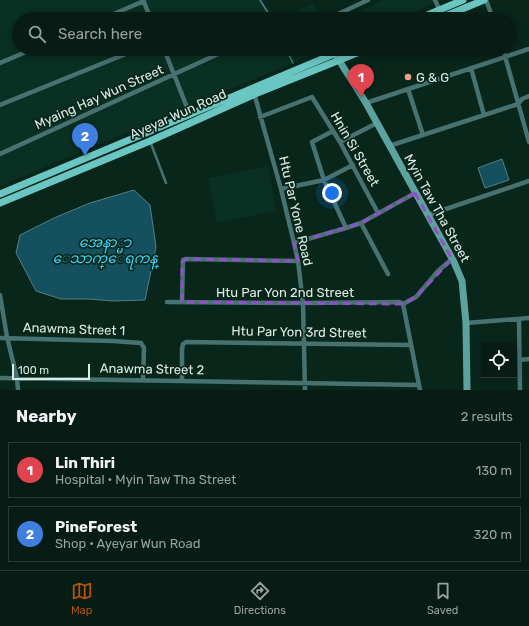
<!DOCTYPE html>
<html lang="en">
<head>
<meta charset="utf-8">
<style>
  body { margin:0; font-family:Rubik,"Noto Sans Myanmar",sans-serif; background:#10251d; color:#f1f3f6 }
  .controls { position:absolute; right:12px; bottom:12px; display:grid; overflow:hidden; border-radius:0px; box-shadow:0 2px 10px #0003 }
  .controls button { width:36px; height:36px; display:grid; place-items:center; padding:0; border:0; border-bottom:1px solid #283a34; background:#071c14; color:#f1f3f6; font:20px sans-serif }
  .scale { position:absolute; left:12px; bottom:10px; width:78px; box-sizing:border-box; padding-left:4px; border:2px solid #dcece4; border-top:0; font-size:11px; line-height:14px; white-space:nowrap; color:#dcece4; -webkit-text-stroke:3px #09261b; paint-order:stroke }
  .you { position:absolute; left:332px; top:193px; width:14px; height:14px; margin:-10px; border:3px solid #fff; border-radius:50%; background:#1a73e8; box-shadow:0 0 0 6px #1a73e833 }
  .badge { display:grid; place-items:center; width:26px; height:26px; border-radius:50%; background:#b45309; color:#fff; font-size:13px; font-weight:700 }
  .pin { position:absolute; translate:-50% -33px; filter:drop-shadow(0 1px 2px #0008) }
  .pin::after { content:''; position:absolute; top:21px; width:14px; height:12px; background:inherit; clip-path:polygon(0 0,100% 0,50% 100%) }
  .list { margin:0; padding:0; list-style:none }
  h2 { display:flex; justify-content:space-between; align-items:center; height:52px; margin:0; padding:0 16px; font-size:17px }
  h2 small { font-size:13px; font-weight:400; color:#98a1a0 }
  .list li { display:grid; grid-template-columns:26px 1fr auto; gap:12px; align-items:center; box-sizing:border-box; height:56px; margin:0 8px 8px; padding:0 8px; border:1px solid #283a34; border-radius:0px }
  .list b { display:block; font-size:15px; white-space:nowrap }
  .list p { margin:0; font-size:13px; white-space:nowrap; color:#98a1a0 }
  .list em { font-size:13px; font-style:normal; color:#98a1a0 }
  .icon { flex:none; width:22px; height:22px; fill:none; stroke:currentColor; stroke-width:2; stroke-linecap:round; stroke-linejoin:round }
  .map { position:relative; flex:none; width:529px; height:390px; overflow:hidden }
  .search { position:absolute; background:#071c14; box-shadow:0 2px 10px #0003; left:12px; right:12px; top:12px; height:44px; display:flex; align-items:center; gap:10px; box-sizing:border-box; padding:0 14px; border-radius:22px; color:#98a1a0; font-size:15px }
  .sheet { height:180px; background:#071c14 }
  nav { display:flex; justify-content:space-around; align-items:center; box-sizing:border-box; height:56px; border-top:1px solid #283a34; background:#071c14; font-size:11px; color:#98a1a0 }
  nav a { display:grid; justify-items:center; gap:2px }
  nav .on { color:#b45309 }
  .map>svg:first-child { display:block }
</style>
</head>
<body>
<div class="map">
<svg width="529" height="390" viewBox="0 0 529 390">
  <rect width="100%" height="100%" fill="#09261b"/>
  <path fill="#093022" d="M0,0H263L275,19H19V49H326L0,186Z
    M382,0H442L397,19H345Z
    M313,2L322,19H279L313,3Z
    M268,166L276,211L217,223L208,178Z"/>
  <path fill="#15505f" stroke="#517f87" d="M502,159L509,180L485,188L478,168Z
    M134,190L150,205L156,247L145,300L113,301L89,299H61L36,291L16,253L20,235L54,218L90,203Z"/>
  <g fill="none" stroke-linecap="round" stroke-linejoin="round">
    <path stroke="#517f87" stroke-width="1.5" d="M260,0L272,19
      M286,49L293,63"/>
    <path stroke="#487270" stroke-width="2.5" d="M165,52L173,49
      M150,141L166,183"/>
    <path stroke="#487270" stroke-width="4.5" d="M143,0L151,19
      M435,0L440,11
      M486,0L493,19
      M334,16L368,0
      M102,19L144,1
      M164,49L190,115
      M503,49L529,142
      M0,63L33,49
      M471,68L484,115
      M408,89L423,135
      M254,93L281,189L294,243L298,261L303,303L305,390
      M366,103L529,49
      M0,105L138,49
      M260,117L312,97L340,142L378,213
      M333,131L312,142L324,180L346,228
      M340,142L377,123
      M389,146L518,104L522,99L529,96
      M0,154L229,49
      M281,189L324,180L353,165
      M428,215L529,181
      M361,223L388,274
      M294,243L346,228L361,223L415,193
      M0,295L7,337L17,378L18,390
      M167,302L303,303L400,302L403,304
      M182,302L183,260L186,259L298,261
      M403,304L420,390
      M403,304L416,297L438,271L452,259
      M519,319L520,390
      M466,323L529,318
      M0,338L113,341L141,343L144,348L143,380
      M520,360L529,359
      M0,378L419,385
      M182,381V349L183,344L186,342L411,345"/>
    <path stroke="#5ca29e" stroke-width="7" d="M335,54L366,103L454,262L462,281L466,323L467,390"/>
    <path stroke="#6ac6c2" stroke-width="7" d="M418,19L463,0
      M438,19L484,0
      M0,194L346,49
      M0,203L150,141L255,94L367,49"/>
  </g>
  <path fill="none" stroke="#8e52c6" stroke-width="3" stroke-dasharray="8 5" stroke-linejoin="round" d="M415,193L452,259L416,297L403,304L182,302V262L186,259L298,261L294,243L361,223Z"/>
  <circle fill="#f49d8d" stroke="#09261b" stroke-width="1.5" cx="408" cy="77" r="4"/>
  <g text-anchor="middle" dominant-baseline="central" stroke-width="3.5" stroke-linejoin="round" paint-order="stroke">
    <g font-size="13" fill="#dcece4" stroke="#09261b" text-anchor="start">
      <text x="416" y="77">G &amp; G</text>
    </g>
    <g font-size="13" fill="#dcece4" stroke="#09261b">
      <text transform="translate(99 97) rotate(-24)">Myaing Hay Wun Street</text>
      <text transform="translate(178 114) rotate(-24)">Ayeyar Wun Road</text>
      <text transform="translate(355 149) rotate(60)">Hnin Si Street</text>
      <text transform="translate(437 208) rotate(61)">Myin Taw Tha Street</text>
      <text transform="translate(296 211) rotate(77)">Htu Par Yone Road</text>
      <text x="285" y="292">Htu Par Yon 2nd Street</text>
      <text transform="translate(74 329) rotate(2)">Anawma Street 1</text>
      <text transform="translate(299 332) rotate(1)">Htu Par Yon 3rd Street</text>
      <text transform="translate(152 369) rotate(1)">Anawma Street 2</text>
    </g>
    <g font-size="14" font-style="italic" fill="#35d4fa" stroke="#09261b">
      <text x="105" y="242">အေနာ္မာ<tspan x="105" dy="16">ေသာက္ေရကန္</tspan></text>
    </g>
  </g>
</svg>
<div class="controls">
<button><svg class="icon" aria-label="locate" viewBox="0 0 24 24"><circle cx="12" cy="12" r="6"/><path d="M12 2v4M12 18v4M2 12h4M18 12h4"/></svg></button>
</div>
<div class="scale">100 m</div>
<div class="you"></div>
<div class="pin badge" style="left:361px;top:97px;background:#e0444e">1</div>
<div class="pin badge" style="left:85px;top:156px;background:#3f7fe0">2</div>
<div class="search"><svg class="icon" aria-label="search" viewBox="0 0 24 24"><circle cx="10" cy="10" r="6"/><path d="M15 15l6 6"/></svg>Search here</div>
</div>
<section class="sheet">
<h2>Nearby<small>2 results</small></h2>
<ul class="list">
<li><span class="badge" style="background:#e0444e">1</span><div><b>Lin Thiri</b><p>Hospital · Myin Taw Tha Street</p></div><em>130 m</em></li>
<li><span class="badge" style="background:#3f7fe0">2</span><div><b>PineForest</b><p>Shop · Ayeyar Wun Road</p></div><em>320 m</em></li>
</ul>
</section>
<nav>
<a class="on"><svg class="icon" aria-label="map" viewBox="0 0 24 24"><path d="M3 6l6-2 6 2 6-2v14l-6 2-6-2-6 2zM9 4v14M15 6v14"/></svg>Map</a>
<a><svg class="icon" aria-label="directions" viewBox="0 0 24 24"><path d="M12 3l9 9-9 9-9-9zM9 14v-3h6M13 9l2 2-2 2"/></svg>Directions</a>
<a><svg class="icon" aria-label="saved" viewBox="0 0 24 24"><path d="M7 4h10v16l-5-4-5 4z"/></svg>Saved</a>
</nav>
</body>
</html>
